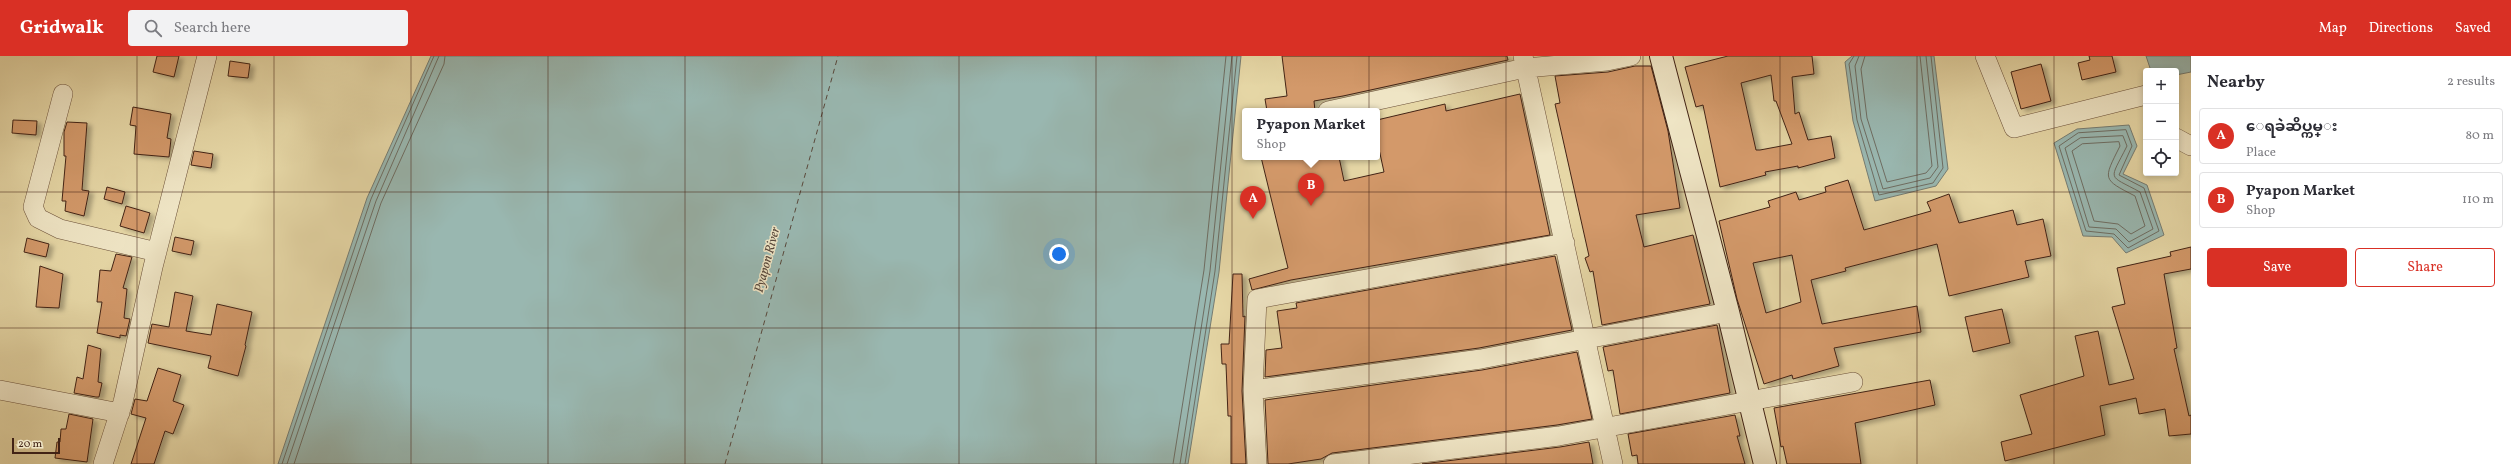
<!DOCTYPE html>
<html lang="en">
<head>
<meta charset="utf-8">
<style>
  body { margin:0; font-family:Vollkorn,"Noto Sans Myanmar",serif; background:#f2f2f3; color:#2b2b33 }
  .controls { position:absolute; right:12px; top:12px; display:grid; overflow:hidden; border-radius:4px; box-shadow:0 2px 6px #0003 }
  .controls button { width:36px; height:36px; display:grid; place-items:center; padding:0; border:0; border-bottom:1px solid #e1e1e2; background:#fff; color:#2b2b33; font:20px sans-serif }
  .scale { position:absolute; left:12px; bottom:10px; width:48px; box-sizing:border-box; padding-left:4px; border:2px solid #422315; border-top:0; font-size:11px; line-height:14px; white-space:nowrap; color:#422315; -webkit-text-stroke:3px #efe5c5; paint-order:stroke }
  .you { position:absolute; left:1059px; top:198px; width:14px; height:14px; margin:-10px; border:3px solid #fff; border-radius:50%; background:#1a73e8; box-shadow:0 0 0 6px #1a73e833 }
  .badge { display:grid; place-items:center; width:26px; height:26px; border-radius:50%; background:#d93025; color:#fff; font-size:13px; font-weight:700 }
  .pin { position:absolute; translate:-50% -33px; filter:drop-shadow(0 1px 2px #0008) }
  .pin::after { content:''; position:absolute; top:21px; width:14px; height:12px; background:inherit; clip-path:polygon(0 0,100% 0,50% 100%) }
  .popup { position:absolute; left:1242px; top:52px; width:138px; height:52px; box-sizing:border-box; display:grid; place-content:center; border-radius:4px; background:#fff; filter:drop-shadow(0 1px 3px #0005); font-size:13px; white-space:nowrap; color:#7c7c81 }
  .popup b { font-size:15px; color:#2b2b33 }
  .popup::after { content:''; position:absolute; left:50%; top:100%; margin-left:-8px; border:8px solid transparent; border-top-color:#fff }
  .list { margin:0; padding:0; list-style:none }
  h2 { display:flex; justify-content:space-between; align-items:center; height:52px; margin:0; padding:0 16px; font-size:17px }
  h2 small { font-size:13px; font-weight:400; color:#7c7c81 }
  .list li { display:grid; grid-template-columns:26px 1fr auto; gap:12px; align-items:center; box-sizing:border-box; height:56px; margin:0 8px 8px; padding:0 8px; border:1px solid #e1e1e2; border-radius:4px }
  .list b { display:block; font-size:15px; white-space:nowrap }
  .list p { margin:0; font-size:13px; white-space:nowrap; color:#7c7c81 }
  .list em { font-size:13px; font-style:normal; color:#7c7c81 }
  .actions { display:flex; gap:8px; padding:12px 16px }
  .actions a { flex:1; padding:9px 0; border:1px solid #d93025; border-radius:4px; text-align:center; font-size:14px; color:#d93025 }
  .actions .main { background:#d93025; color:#fff }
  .icon { flex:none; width:22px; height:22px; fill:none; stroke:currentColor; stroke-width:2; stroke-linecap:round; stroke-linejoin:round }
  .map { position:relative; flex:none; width:2191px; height:408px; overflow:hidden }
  header { display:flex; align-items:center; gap:24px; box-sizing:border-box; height:56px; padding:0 20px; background:#d93025; color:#fff }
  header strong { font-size:19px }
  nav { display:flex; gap:22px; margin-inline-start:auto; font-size:14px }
  .search { width:280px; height:36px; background:#f2f2f3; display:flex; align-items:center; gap:10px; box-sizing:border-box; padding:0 14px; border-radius:4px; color:#7c7c81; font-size:15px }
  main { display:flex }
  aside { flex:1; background:#fff }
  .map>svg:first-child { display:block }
</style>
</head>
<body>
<header>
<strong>Gridwalk</strong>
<div class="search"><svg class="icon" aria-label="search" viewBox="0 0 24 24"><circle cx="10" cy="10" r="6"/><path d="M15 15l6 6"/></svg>Search here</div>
<nav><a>Map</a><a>Directions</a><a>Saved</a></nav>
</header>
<main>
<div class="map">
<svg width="2191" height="408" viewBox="0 0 2191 408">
  <defs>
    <filter id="shadow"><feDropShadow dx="4.5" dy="2.5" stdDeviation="2" flood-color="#0004"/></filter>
  </defs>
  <rect width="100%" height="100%" fill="#e6d7a6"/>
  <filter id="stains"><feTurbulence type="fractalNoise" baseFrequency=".005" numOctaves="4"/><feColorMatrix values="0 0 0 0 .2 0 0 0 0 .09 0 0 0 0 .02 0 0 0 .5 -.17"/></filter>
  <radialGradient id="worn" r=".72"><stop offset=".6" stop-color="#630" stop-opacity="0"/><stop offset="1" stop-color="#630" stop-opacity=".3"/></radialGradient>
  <path fill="#99b7b0" stroke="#767c72" d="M431,0H1241L1219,216L1188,408H278L367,142Z
    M1852,0H1934L1948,113L1936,130L1875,145L1853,65L1845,6Z
    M2146,0H2191V16L2176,19V15H2151Z
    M2129,69L2137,90L2123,118L2147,129L2164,179L2126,197L2112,181L2083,180L2054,87L2077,73Z"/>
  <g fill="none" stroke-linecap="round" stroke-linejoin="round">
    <path stroke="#6e6d62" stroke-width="1" d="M1854,0L1849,8L1857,64L1879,139L1933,127L1943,112L1931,0
      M1859,0L1855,10L1861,63L1883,133L1930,122L1938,111L1926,0
      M1865,0L1861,13L1867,62L1887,126L1926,117L1932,110L1920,0
      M2126,74L2132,90L2119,119L2144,132L2159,175L2128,192L2114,178L2086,175L2059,90L2078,77Z
      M2123,80L2127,90C2109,126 2107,118 2140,136L2153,173L2129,186L2116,173L2089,171L2065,92L2080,82Z
      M2119,86L2120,90C2103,124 2102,123 2135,140L2145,170L2131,178L2118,168L2094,165L2072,95L2082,88Z
      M282,408L371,143L434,0
      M287,408L376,145L439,0
      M294,408L381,147L444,8L445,0
      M1173,408L1204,214L1226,0
      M1180,408L1210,215L1232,0
      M1185,408L1215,215L1237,0"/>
    <path stroke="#58483c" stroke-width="1" stroke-dasharray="5 4" stroke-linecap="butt" d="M725,408L838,0"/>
  </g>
  <path fill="#d3996b" stroke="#422315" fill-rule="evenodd" filter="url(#shadow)" d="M157,0H179L174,21L153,16Z
    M1282,0H1507L1508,4L1343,40L1314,45L1315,55H1267L1265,43L1287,40Z
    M1728,0H1812L1814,18L1792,21L1795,58L1799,56L1808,84L1831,80L1835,102L1798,112V110L1765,116L1766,119L1720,131L1703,49L1696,51L1685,11ZM1771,19L1774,45H1776L1792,88L1760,94H1756L1741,27Z
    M2089,0H2112L2116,16L2082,24L2078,7L2090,4Z
    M230,5L250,8L248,22L228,20Z
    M2041,8L2051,45L2021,53L2011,16Z
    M1635,10H1651L1668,75L1680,152L1636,159L1644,191L1693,179L1710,248L1602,269L1593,215L1590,216L1585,202L1589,200L1555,48L1560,47L1555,20L1608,16Z
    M1520,38L1550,179L1291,224L1252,234L1249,223L1288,212L1261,101H1339L1344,125L1384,116L1377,84V64L1445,48L1446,55Z
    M133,51L171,58L167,82L171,83L169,101L134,98L136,70L130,69Z
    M13,64L37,65L36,79L12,77Z
    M67,66L87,67L82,134L89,135L84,160L65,155L66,145H62L66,100H64V76Z
    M194,95L213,98L211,112L191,109Z
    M1848,124L1864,174L1931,155L1927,146L1949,138L1959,167L2013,154L2017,169L2043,163L2051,200L2025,205L2029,221L1949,240L1937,188L1845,212L1846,215L1811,224L1822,268L1917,250L1921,276L1834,292L1839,310L1793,323L1792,319L1764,328L1737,243L1719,165L1770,151L1768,145L1796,136L1799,144L1826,136L1825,131ZM1792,199L1801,246L1766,257L1753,207Z
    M107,131L125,136L122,148L104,143Z
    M126,150L150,157L144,177L120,170Z
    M175,181L194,185L191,199L172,195Z
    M27,182L49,188L46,201L24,196Z
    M2191,191V213L2164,218L2177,292L2174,293L2189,360L2191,359V378L2169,380L2165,353L2139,358L2136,342L2100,350L2105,379L2005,405L2001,386L2032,378L2020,339L2084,320L2075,280L2098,275L2109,329L2134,323L2112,251L2125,248L2117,212L2171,200L2170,196Z
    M116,198L132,201L123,232L127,233L124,262L130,263L126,280L120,279V282L97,277L102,246H97L100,214L111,215Z
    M1555,200L1572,274L1479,292L1265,321L1266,294L1282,292L1277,255L1297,252L1296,247Z
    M40,210L63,218L59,252L36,251Z
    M1233,218H1242L1243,261L1245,260L1242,335L1246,408H1231V360H1228L1226,308H1222L1221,288H1229Z
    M175,236L193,240L186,275L211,279L217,248L252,256L245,289L246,290L238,320L208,312L211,300L148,287L152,268L169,271Z
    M2002,253L2010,287L1973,296L1965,261Z
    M1717,269L1730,337L1620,358L1613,314L1608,315L1603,291Z
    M88,289L101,293L98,326L102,327L99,341H96L74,337L77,321L83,323Z
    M1577,296L1592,363L1557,369L1332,397L1321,403L1288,408H1268L1265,344L1482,314Z
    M158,312L181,319L173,345L184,349L173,378L165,375L154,408H131L146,362L131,358L135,343L147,345Z
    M1930,324L1935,349L1855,367L1861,408H1787L1783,390L1781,391L1774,352Z
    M69,358L93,363L87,406L55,402L57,386H60L61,373H66Z
    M1735,359L1740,380H1737L1745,408H1638L1637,399L1632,400L1628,378Z
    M1589,386L1593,408H1422L1560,391Z"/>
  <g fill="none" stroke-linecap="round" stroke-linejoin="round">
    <defs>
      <path id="minor" d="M1523,0L1613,408
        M1985,0L2014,72L2146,39
        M63,38L33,151L38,162L60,173L157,196
        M1328,55L1525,12L1607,5L1631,0
        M2176,82L2191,90
        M0,334L120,357
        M1253,334L1481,303L1728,256
        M103,408L123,346L153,211L207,0
        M1257,408L1253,334L1257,243L1565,187
        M1333,408L1559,380L1853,326"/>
      <path id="secondary" d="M1661,0L1728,256L1765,408"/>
    </defs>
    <use href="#minor" stroke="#6b5039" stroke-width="20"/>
    <use href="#secondary" stroke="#422315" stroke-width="24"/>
    <use href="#minor" stroke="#efe5c5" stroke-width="19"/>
    <use href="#secondary" stroke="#efe5c5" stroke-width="22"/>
  </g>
  <path fill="none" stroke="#422315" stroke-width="1" stroke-opacity="0.55" d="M137,0V408M274,0V408M411,0V408M548,0V408M685,0V408M822,0V408M959,0V408M1096,0V408M1232,0V408M1369,0V408M1506,0V408M1643,0V408M1780,0V408M1917,0V408M2054,0V408M0,136H2191M0,272H2191"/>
  <g text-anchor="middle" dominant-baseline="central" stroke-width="3" stroke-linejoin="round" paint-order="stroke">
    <g font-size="13" font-style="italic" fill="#58483c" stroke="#efe5c5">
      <text transform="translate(768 204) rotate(-75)">Pyapon River</text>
    </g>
  </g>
  <rect width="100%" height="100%" filter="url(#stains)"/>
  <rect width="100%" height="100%" fill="url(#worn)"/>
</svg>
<div class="controls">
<button>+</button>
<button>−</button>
<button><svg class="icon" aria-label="locate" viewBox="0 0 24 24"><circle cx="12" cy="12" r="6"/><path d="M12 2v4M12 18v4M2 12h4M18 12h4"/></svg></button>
</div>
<div class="scale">20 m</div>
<div class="you"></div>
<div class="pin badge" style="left:1253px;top:163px">A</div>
<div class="pin badge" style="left:1311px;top:150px">B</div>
<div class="popup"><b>Pyapon Market</b>Shop</div>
</div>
<aside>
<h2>Nearby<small>2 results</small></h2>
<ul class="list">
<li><span class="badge">A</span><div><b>ေရခဲဆိပ္ကမ္း</b><p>Place</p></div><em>80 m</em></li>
<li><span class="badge">B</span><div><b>Pyapon Market</b><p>Shop</p></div><em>110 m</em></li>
</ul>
<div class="actions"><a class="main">Save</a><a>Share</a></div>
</aside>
</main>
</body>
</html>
